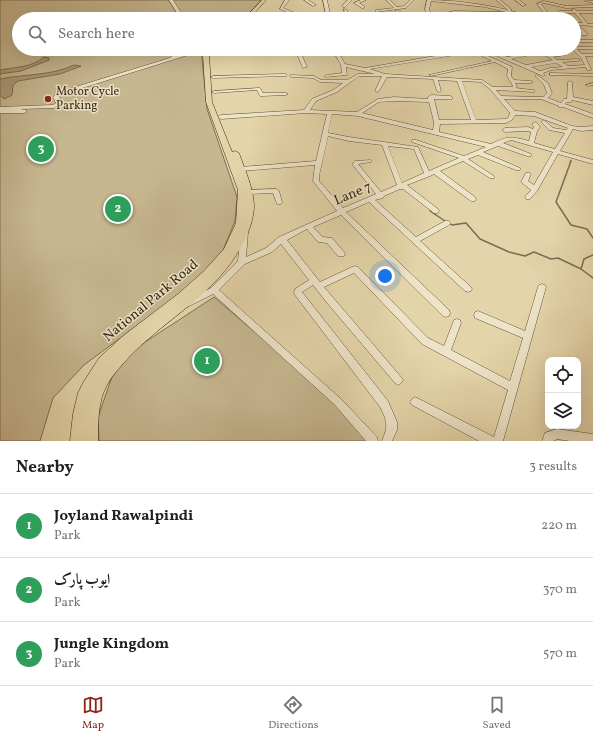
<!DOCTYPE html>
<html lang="en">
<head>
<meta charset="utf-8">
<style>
  body { margin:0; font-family:Vollkorn,Amiri,serif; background:#f2f2f2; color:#202124 }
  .controls { position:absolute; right:12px; bottom:12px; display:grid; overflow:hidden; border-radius:8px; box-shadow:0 4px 16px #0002 }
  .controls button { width:36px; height:36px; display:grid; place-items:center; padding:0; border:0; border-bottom:1px solid #e0e0e0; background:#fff; color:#202124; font:20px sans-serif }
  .you { position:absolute; left:385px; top:276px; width:14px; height:14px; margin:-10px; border:3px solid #fff; border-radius:50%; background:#1a73e8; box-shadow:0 0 0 6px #1a73e833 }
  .badge { display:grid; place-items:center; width:26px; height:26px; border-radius:50%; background:#8f2418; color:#fff; font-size:13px; font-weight:700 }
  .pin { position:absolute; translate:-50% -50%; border:2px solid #fff; box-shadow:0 1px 4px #0006 }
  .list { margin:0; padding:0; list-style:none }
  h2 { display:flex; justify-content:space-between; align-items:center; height:52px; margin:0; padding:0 16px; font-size:17px }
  h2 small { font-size:13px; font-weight:400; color:#757577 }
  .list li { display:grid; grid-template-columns:26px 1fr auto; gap:12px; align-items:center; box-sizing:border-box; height:64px; padding:0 16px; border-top:1px solid #e0e0e0 }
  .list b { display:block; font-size:15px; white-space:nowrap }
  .list p { margin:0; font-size:13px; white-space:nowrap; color:#757577 }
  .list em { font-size:13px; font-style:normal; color:#757577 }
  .icon { flex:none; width:22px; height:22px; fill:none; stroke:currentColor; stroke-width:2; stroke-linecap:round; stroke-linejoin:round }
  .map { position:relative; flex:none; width:593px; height:441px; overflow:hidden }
  .search { position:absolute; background:#fff; box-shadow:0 4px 16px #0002; left:12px; right:12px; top:12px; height:44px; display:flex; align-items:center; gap:10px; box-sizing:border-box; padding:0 14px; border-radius:22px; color:#757577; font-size:15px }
  .sheet { height:244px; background:#fff }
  nav { display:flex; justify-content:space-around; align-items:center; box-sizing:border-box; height:56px; border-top:1px solid #e0e0e0; background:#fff; font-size:11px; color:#757577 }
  nav a { display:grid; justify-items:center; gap:2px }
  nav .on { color:#8f2418 }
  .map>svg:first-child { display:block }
</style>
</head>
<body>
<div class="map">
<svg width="593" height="441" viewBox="0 0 593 441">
  <rect width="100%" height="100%" fill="#e4d4a9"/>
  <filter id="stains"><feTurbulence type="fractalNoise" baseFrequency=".005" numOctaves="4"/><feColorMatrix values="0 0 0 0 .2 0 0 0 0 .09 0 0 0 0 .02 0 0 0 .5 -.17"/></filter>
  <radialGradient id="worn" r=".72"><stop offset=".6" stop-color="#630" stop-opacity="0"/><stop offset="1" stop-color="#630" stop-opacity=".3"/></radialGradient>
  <path fill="#c7b790" stroke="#807054" d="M0,0H262L244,19H19V49H201L207,109L237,197L235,221L221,255L185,290L84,365L53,398L40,441H0Z
    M214,297L333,399L368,441H99L98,417L113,374L136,348Z"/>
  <path fill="#aa9a77" stroke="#7c6d51" d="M44,57L49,58V60L21,71L0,74V70C15,67 31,68 44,57Z
    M74,65L81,66L60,74L18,81L13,85L12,95L4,99L0,95V79C24,74 51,76 74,65Z"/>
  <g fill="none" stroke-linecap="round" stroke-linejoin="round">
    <path stroke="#7c6d51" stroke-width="1" d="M570,162L571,160"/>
    <path stroke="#7c6d51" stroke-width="1.5" d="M571,161L556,202L571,225L587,229L593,238
      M430,211L445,221
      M449,223L452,225L466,223L480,239L509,252L525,256L534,252L551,259L558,258L581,269
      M593,255L584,259L581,269L593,278"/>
    <defs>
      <path id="minor" d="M169,0H173L185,19H181Z
        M285,0H289L283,8L297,14L314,19L300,17V19H274V17H299L280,9Z
        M304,0H308L316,5L313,6Z
        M323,0H327L331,19H327Z
        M348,0H352L345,7H343V5Z
        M361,0H366L359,3L364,6V8H362L354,3Z
        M386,0H390L397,7L404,6L410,0H414L406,8L376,12L375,11L377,10L394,8Z
        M427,0C455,0 482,4 508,10L496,0H500L511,9V11L542,19H535L485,7L431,1L429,10L434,16L454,11L501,12L503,13L501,14L467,13L479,19H474L463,14L454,13L433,18L413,19L430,16L425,10Z
        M515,0H519L526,5L523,6Z
        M585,0L593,1V3L586,1Z
        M544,1L566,6L593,5V7L566,8L544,3L541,4L553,19H549L537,4Z
        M344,9L347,10L349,18L363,15L373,17L398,13L395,11L397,10L404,14L379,19L363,17L354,19H346Z
        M574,9L577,11H593V13H579L588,24H593V26L577,25L587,33V35H574V33H582L574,27V23H583L575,13H560L558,12L560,11H573L572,10Z
        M574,40H593V42H574Z
        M574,47H593V49H577L582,54H593V56H585L591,69V70H587L586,67L551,70L543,73L545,75L543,76L497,56L489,49H493L507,57L538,51L536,49H541L550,55L565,53V55L553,57L558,60L578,59L580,60L578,61L562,62L568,66L585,65L581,58L572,49H574ZM541,53L553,60L526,65L511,59ZM556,63L563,67L550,68L540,71L531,67Z
        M180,49H184L177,56L201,49H207L63,94L59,97L62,103L54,108L20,109L26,110V112L24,113H0V107L53,105L56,103L53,97L59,92L170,58Z
        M258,49H266L267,50L265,51L213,53L211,52L213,51Z
        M275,49H279L282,52L295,49H309L300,51L307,67L303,68L296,52L281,54Z
        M332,49H336L338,53L385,49H404L402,50L340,55L345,64L365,68L470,50L468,49H473L512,67L511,76L514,80L531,81L533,82L531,83H515L517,86L516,88L532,90H534V92L496,90L501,96L543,97L547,93L544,85L535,76L537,75L548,83L552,93L548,98L561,103L564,99H567L568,82L570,81L572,82L573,97L593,101V105L572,100L571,102H567L565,104L593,114V118L563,107H559V106L541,99H504L515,111L535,112L572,126L581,127L593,126V130L581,131L573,129L560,151L593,160V164L558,154L537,191L530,199H526L525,197L531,190L521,182L526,173H530L531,174L528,181L534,185L553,152L511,140L503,143L531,154V156H527L498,146L483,152L520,168L521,169L520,170H516L478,155L468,159L494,176L495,177L494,178H490L463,161L440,171L475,197L476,199L475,201H471L434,174L430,176L407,185L438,209L439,211L438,213H434L403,189H400L384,196L383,198L375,200L416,237L445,221H449L451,223L449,225L420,241L471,287L472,289L471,291L468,292L465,291L369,202L346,212L449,310L450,313L449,316L446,317L443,316L341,215L313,227L323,237L332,238L344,252L345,254L344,256H338L327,243L318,242L307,229L287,240L320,282L352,267L355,266L358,267L428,338L444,346L454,320L457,319L460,320L461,323L451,350L510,381L523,338L475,318L474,315L475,312L478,311L525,331L538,287L539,285L542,284L545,285L546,287L503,441H479L412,405L410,402L412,399L415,397L494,437L508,390L422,344L354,273L324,287L401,377L403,380L401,383L398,385L395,383L328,304L313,285L302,292L388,401L397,422V430L392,441H382C388,426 388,422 380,407L295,295L294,293L295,289L309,280L281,244L272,252L245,264L219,290L341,399L377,437L378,441H366L335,405L213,294L189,306L186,305L185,303L186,301L211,288L238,261L241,230L244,229L248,232L246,257L266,248L279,237L337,211L313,181L315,165L241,171L238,169L241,167L316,161L327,114L306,113L221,119L218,117L221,115L304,110L312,99L333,90L343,83L320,82L313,78L292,77L290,76V75L314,76L321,80H347L358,74H375L346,67L347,75L325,77V76L327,75L342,73L341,65ZM474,52L492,61L429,75L431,76L495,62L508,69L507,76L513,86L512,87H493L482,80L385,74L370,69ZM359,76H382L375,91L377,92L379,91L387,77L433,79L437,91L439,92L441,91L438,80L457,81L471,120H439L434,99H452V97L450,96L431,95L428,97V99L394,97L378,99L357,112L310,110L316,101L337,92ZM462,81L481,82L490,89L510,113L508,118L505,119L476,120ZM394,101L429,102L434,122L433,130L362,113L379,102ZM332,114L358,116L486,147L464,156L416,140H412V142L459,158L429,171L418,147L349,137L328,133ZM515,115L534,116L568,128L566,130L553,128L544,120L541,122L549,130L565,133L555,149L534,143L537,131L540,127L537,123L535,122L532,124L534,127L533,129L528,127L505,128L502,130L505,132L528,131L531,132L529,141C510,136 508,136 491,144L439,132L440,124L506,123L512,120ZM328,136L349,141L382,145L397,185L381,192L358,164L371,162L372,161L371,160L355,161L352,164L376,194L343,208L319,181V176ZM388,146L414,149L424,173L402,183Z
        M550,73L593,74V76L552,75H550Z
        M284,74H286V76L213,78L211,77L213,76Z
        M593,83V85L588,86L586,85Z
        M258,88H260L263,93H286L288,94L286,95L262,96H260L257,90L214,93L212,92L214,91Z
        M276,189L279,191L282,202L281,204H277L273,193L247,194L244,192L247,190Z
        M557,429L593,434V441H570L557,439L553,441H542L545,433Z"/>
      <path id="major" d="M262,0H266L249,19H244Z
        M209,49H215L209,55L212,102L232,152L235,151L239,153C245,170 253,187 254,205C254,218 249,232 243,243C217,294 168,317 130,356C122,365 113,374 107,385C98,401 98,422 98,441H84V434V441H70L73,414L78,393L83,383L99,358L123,336L178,294L203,272L224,249L236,223L238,190L206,102L203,55Z"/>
    </defs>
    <use href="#minor" stroke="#63543c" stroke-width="1"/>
    <use href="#major" stroke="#382917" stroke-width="1"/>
    <use href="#minor" fill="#ede3c7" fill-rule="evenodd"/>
    <use href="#major" fill="#e4d4a9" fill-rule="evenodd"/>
  </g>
  <circle fill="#8f2418" stroke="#ede3c7" stroke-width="1.5" cx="48" cy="99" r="4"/>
  <g text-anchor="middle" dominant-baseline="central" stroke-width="3" stroke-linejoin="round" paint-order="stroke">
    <g font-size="12" fill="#382917" stroke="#ede3c7" text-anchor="start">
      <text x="56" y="92">Motor Cycle<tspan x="56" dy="14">Parking</tspan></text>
    </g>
    <g font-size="14" fill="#382917" stroke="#ede3c7">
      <text transform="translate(353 194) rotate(-23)">Lane 7</text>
      <text transform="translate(151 301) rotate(-40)">National Park Road</text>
    </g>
  </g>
  <rect width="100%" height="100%" filter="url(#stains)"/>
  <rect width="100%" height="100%" fill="url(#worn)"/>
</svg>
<div class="controls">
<button><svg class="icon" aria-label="locate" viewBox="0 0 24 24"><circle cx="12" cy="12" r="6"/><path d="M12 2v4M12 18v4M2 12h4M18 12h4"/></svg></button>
<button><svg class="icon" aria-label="layers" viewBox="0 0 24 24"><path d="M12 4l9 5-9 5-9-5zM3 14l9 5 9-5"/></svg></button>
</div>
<div class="you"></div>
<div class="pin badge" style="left:207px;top:361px;background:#2e9e5b">1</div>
<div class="pin badge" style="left:118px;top:209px;background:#2e9e5b">2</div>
<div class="pin badge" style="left:41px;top:149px;background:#2e9e5b">3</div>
<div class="search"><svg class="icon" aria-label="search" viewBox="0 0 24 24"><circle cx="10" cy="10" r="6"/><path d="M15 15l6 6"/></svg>Search here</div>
</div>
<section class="sheet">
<h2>Nearby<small>3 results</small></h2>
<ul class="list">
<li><span class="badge" style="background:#2e9e5b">1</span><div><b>Joyland Rawalpindi</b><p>Park</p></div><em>220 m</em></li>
<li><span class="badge" style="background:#2e9e5b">2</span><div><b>ایوب پارک</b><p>Park</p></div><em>370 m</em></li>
<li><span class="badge" style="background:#2e9e5b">3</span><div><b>Jungle Kingdom</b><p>Park</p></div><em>570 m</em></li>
</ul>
</section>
<nav>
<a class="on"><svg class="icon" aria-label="map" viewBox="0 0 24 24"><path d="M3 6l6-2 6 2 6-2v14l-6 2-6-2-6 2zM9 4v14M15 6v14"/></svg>Map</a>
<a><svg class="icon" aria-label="directions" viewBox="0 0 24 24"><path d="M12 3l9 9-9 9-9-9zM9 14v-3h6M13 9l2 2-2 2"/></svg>Directions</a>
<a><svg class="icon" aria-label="saved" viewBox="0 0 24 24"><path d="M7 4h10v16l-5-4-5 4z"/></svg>Saved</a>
</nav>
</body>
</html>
